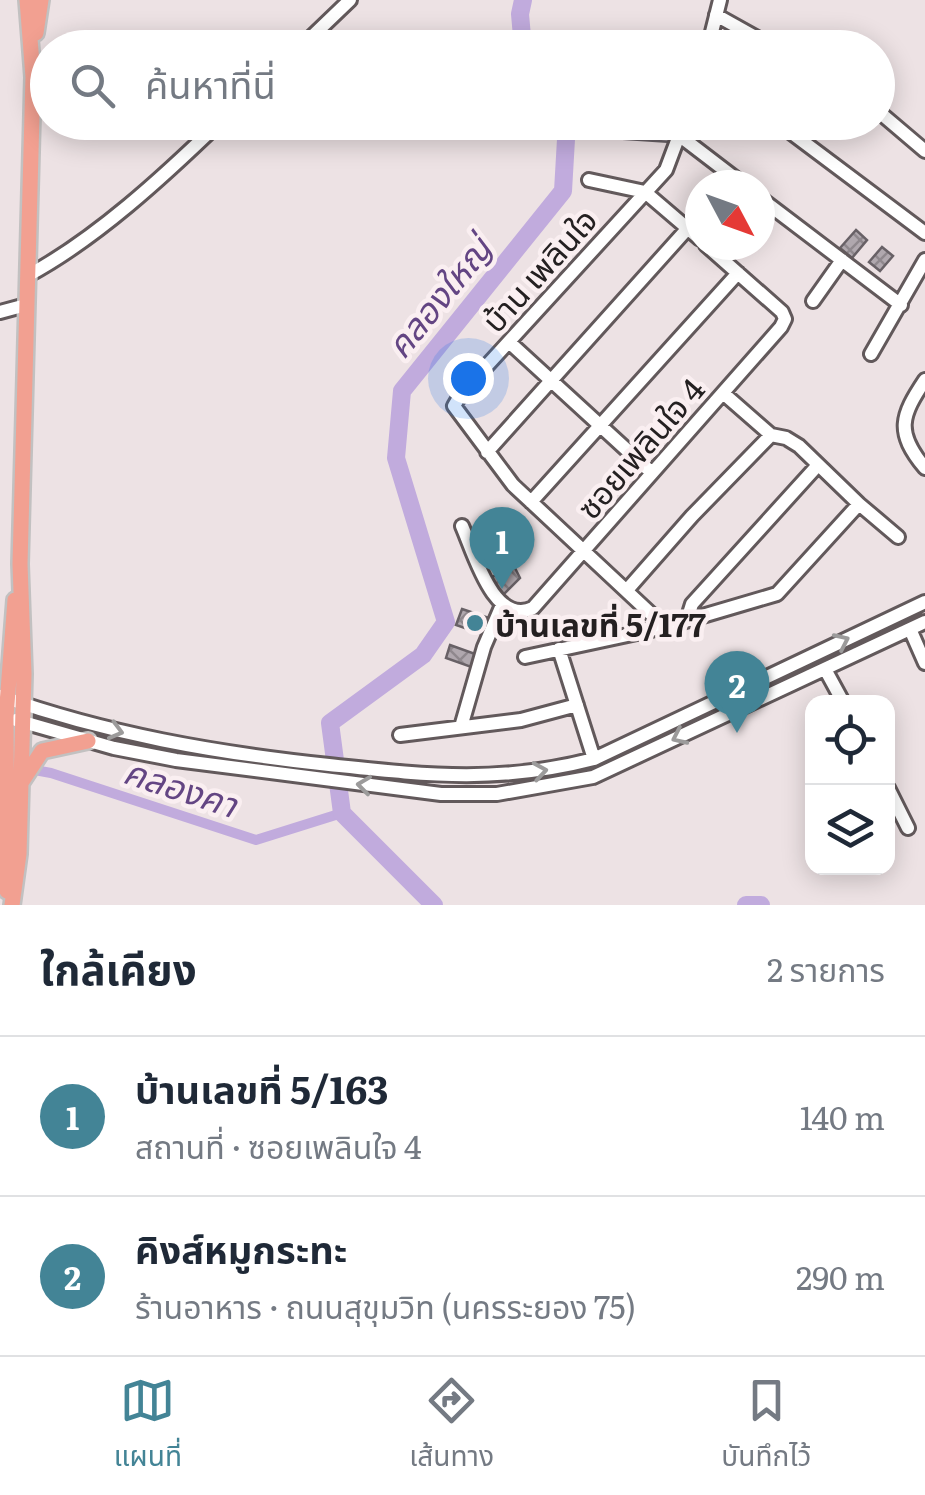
<!DOCTYPE html>
<html lang="th">
<head>
<meta charset="utf-8">
<style>
  body { margin:0; font-family:Literata,"Noto Sans Thai",serif; background:#f2f2f3; color:#1f2937 }
  .controls { position:absolute; right:30px; bottom:30px; display:grid; overflow:hidden; border-radius:20px; box-shadow:0 5px 25px #0003 }
  .controls button { width:90px; height:90px; display:grid; place-items:center; padding:0; border:0; border-bottom:2px solid #e0e1e3; background:#fff; color:#1f2937; font:50px sans-serif }
  .compass { position:absolute; left:685px; top:170px; width:90px; height:90px; border-radius:50%; background:#fff; box-shadow:0 5px 25px #0003; rotate:131deg }
  .you { position:absolute; left:468px; top:378px; width:35px; height:35px; margin:-25px; border:8px solid #fff; border-radius:50%; background:#1a73e8; box-shadow:0 0 0 15px #1a73e833 }
  .badge { display:grid; place-items:center; width:65px; height:65px; border-radius:50%; background:#438496; color:#fff; font-size:32px; font-weight:700 }
  .pin { position:absolute; translate:-50% -82px; filter:drop-shadow(0 2px 5px #0008) }
  .pin::after { content:''; position:absolute; top:52px; width:35px; height:30px; background:inherit; clip-path:polygon(0 0,100% 0,50% 100%) }
  .list { margin:0; padding:0; list-style:none }
  h2 { display:flex; justify-content:space-between; align-items:center; height:130px; margin:0; padding:0 40px; font-size:42px }
  h2 small { font-size:32px; font-weight:400; color:#747a83 }
  .list li { display:grid; grid-template-columns:65px 1fr auto; gap:30px; align-items:center; box-sizing:border-box; height:160px; padding:0 40px; border-top:2px solid #e0e1e3 }
  .list b { display:block; font-size:38px; white-space:nowrap }
  .list p { margin:0; font-size:32px; white-space:nowrap; color:#747a83 }
  .list em { font-size:32px; font-style:normal; color:#747a83 }
  .icon { flex:none; width:55px; height:55px; fill:none; stroke:currentColor; stroke-width:2; stroke-linecap:round; stroke-linejoin:round }
  .map { position:relative; flex:none; width:925px; height:905px; overflow:hidden }
  .search { position:absolute; background:#fff; box-shadow:0 5px 25px #0003; left:30px; right:30px; top:30px; height:110px; display:flex; align-items:center; gap:25px; box-sizing:border-box; padding:0 35px; border-radius:55px; color:#747a83; font-size:38px }
  .sheet { height:450px; background:#fff }
  nav { display:flex; justify-content:space-around; align-items:center; box-sizing:border-box; height:140px; border-top:2px solid #e0e1e3; background:#fff; font-size:28px; color:#747a83 }
  nav a { display:grid; justify-items:center; gap:5px }
  nav .on { color:#438496 }
  .map>svg:first-child { display:block }
</style>
</head>
<body>
<div class="map">
<svg width="925" height="905" viewBox="0 0 925 905">
  <defs>
    <pattern id="building-cross-hatch" width="8" height="8" patternUnits="userSpaceOnUse" patternTransform="scale(2.5)"><rect width="8" height="8" fill="#b0a8ae"/><path d="M0 0l8 8M0 8l8-8" fill="none" stroke="#8f888d"/></pattern>
  </defs>
  <rect width="100%" height="100%" fill="#ede2e4"/>
  <g fill="none" stroke-linecap="round" stroke-linejoin="round">
    <path stroke="#c1abdd" stroke-width="10" d="M29,769L51,773L256,840L342,813"/>
    <path stroke="#c1abdd" stroke-width="18" d="M523,48L520,14L523,0
      M434,905L342,813L330,723L423,655L446,622L396,458L402,391L563,191L567,122
      M746,905H761"/>
  </g>
  <path fill="url(#building-cross-hatch)" stroke="#686166" stroke-width="2.5" d="M598,122H671L670,142L597,137Z
    M856,230L867,240L852,258L840,248Z
    M882,247L893,256L880,271L869,262Z
    M514,566L520,578L499,599L490,578Z
    M462,609L495,620L488,636L456,625Z
    M450,645L478,655L474,668L446,658Z"/>
  <g fill="none" stroke-linecap="round" stroke-linejoin="round">
    <defs>
      <path id="minor" d="M716,15L775,48
        M300,48L350,0
        M708,48L720,0
        M878,111L925,151
        M777,122L925,233
        M680,136L744,185
        M589,180L645,192L700,239
        M760,198L901,305
        M27,276C96,239 163,177 220,122
        M813,301L842,260
        M0,312L26,305
        M509,342L652,473
        M871,354L925,260
        M925,380C901,416 895,432 925,468
        M723,393L771,435L786,438L799,446L859,504L898,537
        M487,452L688,228
        M531,502L738,273
        M462,526C474,553 494,627 533,608L781,327L785,319L782,312L706,245
        M627,590L692,516L771,435
        M687,620L692,604L818,465
        M665,627L513,485L454,406L461,394L666,170L684,122
        M910,629L925,663
        M559,649L594,759
        M525,657L665,627L777,594L859,504
        M825,669L843,702
        M0,696C107,734 216,753 329,765C425,775 498,784 594,759L925,602
        M16,720L114,748L176,760L441,794H497L593,777L925,622
        M461,727L484,647L502,605
        M400,735L521,720L577,705
        M888,788L908,828"/>
      <path id="major" d="M36,33L41,0
        M21,783L42,751L88,741
        M7,891L6,717L15,600
        M12,905L19,854L24,674L20,564L33,77L27,0"/>
    </defs>
    <use href="#minor" stroke="#62595b" stroke-width="18"/>
    <use href="#major" stroke="#c2c1c1" stroke-width="20"/>
    <use href="#minor" stroke="#fff" stroke-width="12"/>
    <use href="#major" stroke="#f2a091" stroke-width="15"/>
  </g>
  <defs><path id="oneway-chevron" d="M-2-3.5L2.5 0L-2 3.5" fill="none" stroke-width="1.6" stroke-linecap="round" stroke-linejoin="round" transform="scale(2.5)"/></defs>
  <g stroke="#9c9b9b">
    <use href="#oneway-chevron" transform="translate(842 641) rotate(-25)"/>
    <use href="#oneway-chevron" transform="translate(116 731) rotate(15)"/>
    <use href="#oneway-chevron" transform="translate(679 737) rotate(155)"/>
    <use href="#oneway-chevron" transform="translate(540 771) rotate(-9)"/>
    <use href="#oneway-chevron" transform="translate(364 785) rotate(-173)"/>
  </g>
  <circle fill="#438496" stroke="#faeff1" stroke-width="4" cx="475" cy="623" r="10"/>
  <g text-anchor="middle" dominant-baseline="central" stroke-width="9" stroke-linejoin="round" paint-order="stroke">
    <g font-size="32" fill="#242021" stroke="#faeff1">
      <text transform="translate(538 269) rotate(-48)">บ้าน เพลินใจ</text>
      <text transform="translate(639 447) rotate(-49)">ซอยเพลินใจ 4</text>
    </g>
    <g font-size="32" font-weight="bold" fill="#242021" stroke="#faeff1" text-anchor="start">
      <text x="495" y="623">บ้านเลขที่ 5/177</text>
    </g>
    <g font-size="35" font-style="italic" fill="#634583" stroke="#faeff1">
      <text transform="translate(437 296) rotate(-51)">คลองใหญ่</text>
      <text transform="translate(181 786) rotate(18)">คลองคา</text>
    </g>
  </g>
</svg>
<div class="controls">
<button><svg class="icon" aria-label="locate" viewBox="0 0 24 24"><circle cx="12" cy="12" r="6"/><path d="M12 2v4M12 18v4M2 12h4M18 12h4"/></svg></button>
<button><svg class="icon" aria-label="layers" viewBox="0 0 24 24"><path d="M12 4l9 5-9 5-9-5zM3 14l9 5 9-5"/></svg></button>
</div>
<svg class="compass" viewBox="-18 -18 36 36"><path d="M0-13l5 13h-10z" fill="#e53935"/><path d="M0 13l5-13h-10z" fill="#747a83"/></svg>
<div class="you"></div>
<div class="pin badge" style="left:502px;top:589px">1</div>
<div class="pin badge" style="left:737px;top:733px">2</div>
<div class="search"><svg class="icon" aria-label="search" viewBox="0 0 24 24"><circle cx="10" cy="10" r="6"/><path d="M15 15l6 6"/></svg>ค้นหาที่นี่</div>
</div>
<section class="sheet">
<h2>ใกล้เคียง<small>2 รายการ</small></h2>
<ul class="list">
<li><span class="badge">1</span><div><b>บ้านเลขที่ 5/163</b><p>สถานที่ · ซอยเพลินใจ 4</p></div><em>140 m</em></li>
<li><span class="badge">2</span><div><b>คิงส์หมูกระทะ</b><p>ร้านอาหาร · ถนนสุขุมวิท (นครระยอง 75)</p></div><em>290 m</em></li>
</ul>
</section>
<nav>
<a class="on"><svg class="icon" aria-label="map" viewBox="0 0 24 24"><path d="M3 6l6-2 6 2 6-2v14l-6 2-6-2-6 2zM9 4v14M15 6v14"/></svg>แผนที่</a>
<a><svg class="icon" aria-label="directions" viewBox="0 0 24 24"><path d="M12 3l9 9-9 9-9-9zM9 14v-3h6M13 9l2 2-2 2"/></svg>เส้นทาง</a>
<a><svg class="icon" aria-label="saved" viewBox="0 0 24 24"><path d="M7 4h10v16l-5-4-5 4z"/></svg>บันทึกไว้</a>
</nav>
</body>
</html>
